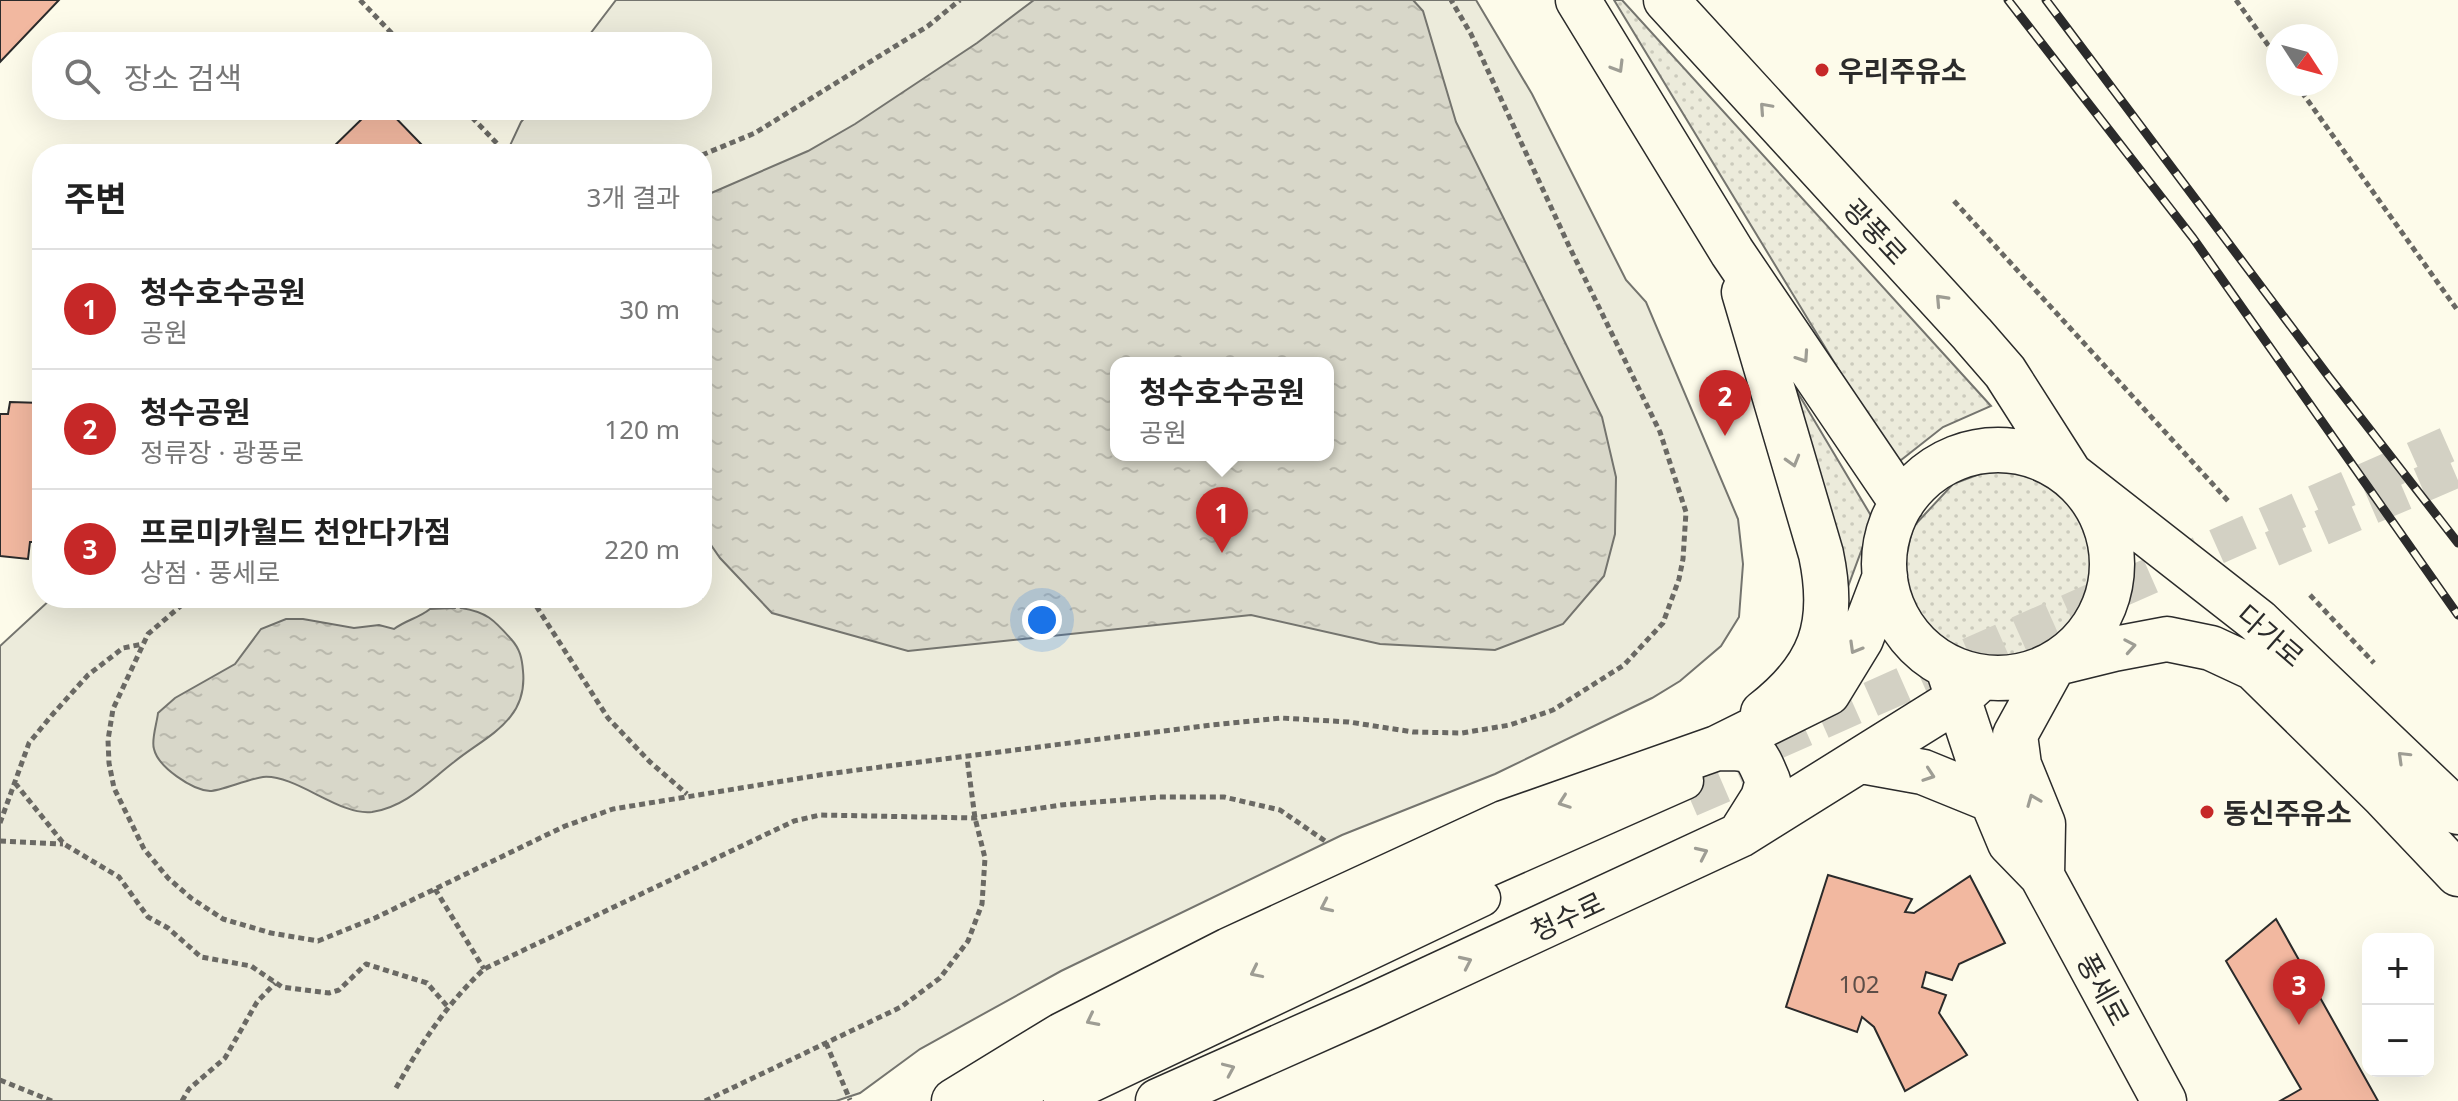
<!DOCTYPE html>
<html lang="ko">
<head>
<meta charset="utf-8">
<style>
  body { margin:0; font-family:"Noto Sans","Noto Sans KR",sans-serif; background:#f6f6f6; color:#222 }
  .controls { position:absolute; right:24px; bottom:24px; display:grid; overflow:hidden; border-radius:16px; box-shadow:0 8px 32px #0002 }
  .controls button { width:72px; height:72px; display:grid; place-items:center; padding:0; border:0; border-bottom:2px solid #e0e0e0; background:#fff; color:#222; font:40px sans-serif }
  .compass { position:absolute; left:2266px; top:24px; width:72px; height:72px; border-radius:50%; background:#fff; box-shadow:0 8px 32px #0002; rotate:126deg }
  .you { position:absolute; left:1042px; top:620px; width:28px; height:28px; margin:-20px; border:6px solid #fff; border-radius:50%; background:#1a73e8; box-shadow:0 0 0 12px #1a73e833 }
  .badge { display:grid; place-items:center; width:52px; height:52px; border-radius:50%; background:#c62828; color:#fff; font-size:26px; font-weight:700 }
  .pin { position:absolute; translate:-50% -66px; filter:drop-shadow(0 2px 4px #0008) }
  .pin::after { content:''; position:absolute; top:42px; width:28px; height:24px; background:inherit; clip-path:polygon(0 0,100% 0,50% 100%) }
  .popup { position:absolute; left:1110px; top:357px; width:224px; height:104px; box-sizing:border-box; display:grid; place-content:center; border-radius:16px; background:#fff; filter:drop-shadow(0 2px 6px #0005); font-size:26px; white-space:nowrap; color:#767676 }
  .popup b { font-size:30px; color:#222 }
  .popup::after { content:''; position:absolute; left:50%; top:100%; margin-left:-16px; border:16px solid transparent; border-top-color:#fff }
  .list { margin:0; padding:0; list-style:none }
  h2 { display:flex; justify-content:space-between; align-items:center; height:104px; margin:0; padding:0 32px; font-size:34px }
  h2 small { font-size:26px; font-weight:400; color:#767676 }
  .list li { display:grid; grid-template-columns:52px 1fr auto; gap:24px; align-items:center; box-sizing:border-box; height:120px; padding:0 32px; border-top:2px solid #e0e0e0 }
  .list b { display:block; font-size:30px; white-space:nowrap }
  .list p { margin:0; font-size:26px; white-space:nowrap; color:#767676 }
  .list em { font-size:26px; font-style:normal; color:#767676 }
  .icon { flex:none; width:44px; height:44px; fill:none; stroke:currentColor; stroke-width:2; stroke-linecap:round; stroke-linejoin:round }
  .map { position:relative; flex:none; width:2458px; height:1101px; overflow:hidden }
  .search { position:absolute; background:#fff; box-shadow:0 8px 32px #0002; left:32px; top:32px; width:680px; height:88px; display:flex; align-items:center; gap:20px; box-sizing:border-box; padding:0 28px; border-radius:32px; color:#767676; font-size:30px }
  .panel { position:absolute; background:#fff; box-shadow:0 8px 32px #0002; left:32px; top:144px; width:680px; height:464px; border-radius:32px }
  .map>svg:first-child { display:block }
</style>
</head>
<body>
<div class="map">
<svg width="2458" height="1101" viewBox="0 0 2458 1101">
  <defs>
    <pattern id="grass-dots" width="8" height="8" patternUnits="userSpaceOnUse" patternTransform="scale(2)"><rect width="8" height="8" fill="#ecebdb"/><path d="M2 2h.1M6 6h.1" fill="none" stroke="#cbcabc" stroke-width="1.8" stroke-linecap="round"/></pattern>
    <pattern id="water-ripples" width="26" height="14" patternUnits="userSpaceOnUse" patternTransform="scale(2)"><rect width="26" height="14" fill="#d8d7c9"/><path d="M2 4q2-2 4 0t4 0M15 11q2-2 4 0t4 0" fill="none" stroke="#bab9ad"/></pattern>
  </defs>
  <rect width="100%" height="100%" fill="#fdfbea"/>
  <path fill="url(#grass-dots)" stroke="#74746e" stroke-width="2" d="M1614,0H1622L1991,406L1943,427L1896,464Z
    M1783,368L1873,519L1846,592Z
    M1993,469L2023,473L2058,486L2077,506L2091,530L2096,569L2079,617L2033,662L1972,665L1922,631L1905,595L1904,565L1913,527L1953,484Z"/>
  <path fill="#ecebdb" stroke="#74746e" stroke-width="2" fill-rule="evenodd" d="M616,0H1476L1532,94L1626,280L1646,302L1738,519L1743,564L1739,617L1721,646L1680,681L1652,698L1495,774L1342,835L1061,971L920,1049L860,1093L836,1101H0V646L52,598H702V154H506L521,122L531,110H702V42H584ZM1116,363H1328V455H1116Z"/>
  <path fill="url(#water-ripples)" stroke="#74746e" stroke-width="2" fill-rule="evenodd" d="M1034,0H1413L1423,11L1456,122L1602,417L1616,477L1615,534L1604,576L1563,624L1495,650L1380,644L1251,615L908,651L772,613L720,558L702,532V197L808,151L855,124L977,43ZM1116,363H1328V455H1116Z
    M459,598H466L461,608C487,612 494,620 511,639C520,649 522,658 523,671C528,721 486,736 454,762C429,781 406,807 372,812C339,816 296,774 263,777C248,779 220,791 210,791C192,790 158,767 154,749C151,740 157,723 158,713L175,698L235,664L261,629L286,619H303L354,628L379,625L394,629C406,620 419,618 430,609L455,608Z"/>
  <path fill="#f2b8a0" stroke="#2b2b2b" stroke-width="2" d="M0,0H59L0,62Z
    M371,110H388L422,145L414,154H326Z
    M10,402L42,403V542H30L28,559L0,556V414H8Z
    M1828,875L1912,899L1905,912L1914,913L1970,876L2005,943L1959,964L1952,980L1926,972L1922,987L1946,995L1939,1013L1967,1055L1905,1091L1874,1027L1862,1017L1857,1032L1786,1007Z
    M2276,919L2378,1101H2280L2301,1089L2226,961Z"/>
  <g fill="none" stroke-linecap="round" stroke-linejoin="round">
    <path stroke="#d3d1c4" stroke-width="36" stroke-dasharray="36 18" stroke-linecap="butt" d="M2272,549L2458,469
      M1772,743L2458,440
      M1690,799L1788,757"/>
    <defs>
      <path id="minor" d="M1007,1101L1073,1062L1267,966L1685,781
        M1062,1101L1089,1085L1482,898"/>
      <path id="tertiary" d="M1578,0L1732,252L1902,503
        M1666,0L1972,334L2005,372L2070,474L2258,621L2458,812
        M1744,292L1821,554C1836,625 1821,668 1763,713
        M1884 564a114 114 0 1 1 228 0a114 114 0 1 1-228 0Z
        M2057,663L2114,649L2167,639L2211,648L2254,668L2384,796L2458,874
        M1950,674L1992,800L2010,843L2042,876L2164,1101
        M1717,748C1753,748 1754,747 1768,781L1763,798L1741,833
        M1862,761L1923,772L1992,800
        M2042,876L2043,824L2019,765L2015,735L2054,664
        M954,1101L1062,1035L1229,950L1504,823L1717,748L1828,693L1861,639L1885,576
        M1158,1101L1369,1007L1740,835L1958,699L1982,677"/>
    </defs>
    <use href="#minor" stroke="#2b2b2b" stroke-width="39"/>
    <use href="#tertiary" stroke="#2b2b2b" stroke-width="47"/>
    <path stroke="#6a6964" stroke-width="5" stroke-dasharray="6 4" stroke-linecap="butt" d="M360,0L400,42
      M2236,0L2278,59
      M2296,84L2458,311
      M465,110L507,154
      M702,155L755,133L928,26L960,0
      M1954,201L2230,503
      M2310,595L2374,663
      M190,598L148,634L113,709L108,740L109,763L114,788L144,849L168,878L191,898L223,919L271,933L318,941L375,918L565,826L613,809L826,774L1211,725L1281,718L1349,722L1413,732L1462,733L1510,725L1553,710L1624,665L1663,623L1679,579L1683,559L1686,512L1660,432L1569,246L1471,34L1451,0
      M531,598L608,718L650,762L687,794
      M15,783L64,844L119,877L148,917L168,928L201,957L251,966L282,987L329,993L339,990L366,964L427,983L448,1007
      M0,823L29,743L52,715L88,675L123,648L143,644
      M0,841L63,844
      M435,889L484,969
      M826,1043L850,1100
      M0,1080L52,1101
      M396,1088C422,1042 446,1005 484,969L794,821L820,815L975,818L1061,805L1158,797H1224L1280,810L1328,843
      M182,1101L189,1089L225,1058L257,1002L275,983
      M705,1101L901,1007L940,978L968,941L982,904L985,858L975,818L967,758"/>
    <use href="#minor" stroke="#fdfbea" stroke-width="36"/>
    <use href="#tertiary" stroke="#fdfbea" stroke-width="44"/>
    <defs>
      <path id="rail" d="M2008,0L2193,238L2458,615
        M2046,0L2329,377L2458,543"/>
    </defs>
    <use href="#rail" stroke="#2b2b2b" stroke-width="9"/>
    <use href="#rail" stroke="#fdfbea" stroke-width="6" stroke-dasharray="18" stroke-linecap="butt"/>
  </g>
  <defs><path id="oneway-chevron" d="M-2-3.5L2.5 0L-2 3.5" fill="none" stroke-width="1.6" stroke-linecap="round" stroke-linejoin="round" transform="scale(2)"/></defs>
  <g stroke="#9e9d94">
    <use href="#oneway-chevron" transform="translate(1618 67) rotate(59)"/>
    <use href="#oneway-chevron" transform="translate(1765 108) rotate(-132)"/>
    <use href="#oneway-chevron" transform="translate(1941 300) rotate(-133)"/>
    <use href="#oneway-chevron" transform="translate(1803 357) rotate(56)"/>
    <use href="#oneway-chevron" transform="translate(1793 461) rotate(74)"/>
    <use href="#oneway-chevron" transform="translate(2130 646) rotate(-10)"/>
    <use href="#oneway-chevron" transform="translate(1855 648) rotate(120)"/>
    <use href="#oneway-chevron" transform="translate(2403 757) rotate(-136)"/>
    <use href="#oneway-chevron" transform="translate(1929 775) rotate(19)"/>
    <use href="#oneway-chevron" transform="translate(2033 800) rotate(-112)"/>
    <use href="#oneway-chevron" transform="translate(1564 802) rotate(160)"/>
    <use href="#oneway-chevron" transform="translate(1702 853) rotate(-25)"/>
    <use href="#oneway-chevron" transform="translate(1326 906) rotate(155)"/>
    <use href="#oneway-chevron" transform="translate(1466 962) rotate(-25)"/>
    <use href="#oneway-chevron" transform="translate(1256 972) rotate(154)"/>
    <use href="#oneway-chevron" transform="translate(1092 1020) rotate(153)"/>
    <use href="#oneway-chevron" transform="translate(1229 1069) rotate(-24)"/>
  </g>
  <g fill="#c62828" stroke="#fdfbea" stroke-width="3">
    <circle cx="1822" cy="70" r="8"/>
    <circle cx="2207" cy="812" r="8"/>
  </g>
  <g text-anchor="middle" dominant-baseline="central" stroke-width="6" stroke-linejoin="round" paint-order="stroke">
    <g font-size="24" fill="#5d4e48">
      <text x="1859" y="983">102</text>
    </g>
    <g font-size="28" font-weight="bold" fill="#2b2b2b" stroke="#fdfbea" text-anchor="start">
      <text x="1838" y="70">우리주유소</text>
      <text x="2223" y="812">동신주유소</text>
    </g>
    <g font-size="28" fill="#2b2b2b" stroke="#fdfbea">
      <text transform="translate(1876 231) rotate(47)">광풍로</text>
      <text transform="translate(2271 635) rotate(41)">다가로</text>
      <text transform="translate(1567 916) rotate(-25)">청수로</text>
      <text transform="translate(2104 989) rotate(61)">풍세로</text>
    </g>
  </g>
</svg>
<div class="controls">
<button>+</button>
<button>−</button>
</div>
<svg class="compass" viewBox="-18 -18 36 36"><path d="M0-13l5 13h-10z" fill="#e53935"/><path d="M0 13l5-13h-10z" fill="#767676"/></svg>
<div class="you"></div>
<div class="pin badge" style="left:1222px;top:553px">1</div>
<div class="popup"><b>청수호수공원</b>공원</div>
<div class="pin badge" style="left:1725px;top:436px">2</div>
<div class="pin badge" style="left:2299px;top:1025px">3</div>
<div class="search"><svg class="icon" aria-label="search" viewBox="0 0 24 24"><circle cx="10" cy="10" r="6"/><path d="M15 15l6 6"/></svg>장소 검색</div>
<section class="panel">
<h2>주변<small>3개 결과</small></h2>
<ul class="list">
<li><span class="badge">1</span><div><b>청수호수공원</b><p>공원</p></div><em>30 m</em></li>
<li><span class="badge">2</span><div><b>청수공원</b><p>정류장 · 광풍로</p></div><em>120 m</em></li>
<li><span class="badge">3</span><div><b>프로미카월드 천안다가점</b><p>상점 · 풍세로</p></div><em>220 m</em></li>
</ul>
</section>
</div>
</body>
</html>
